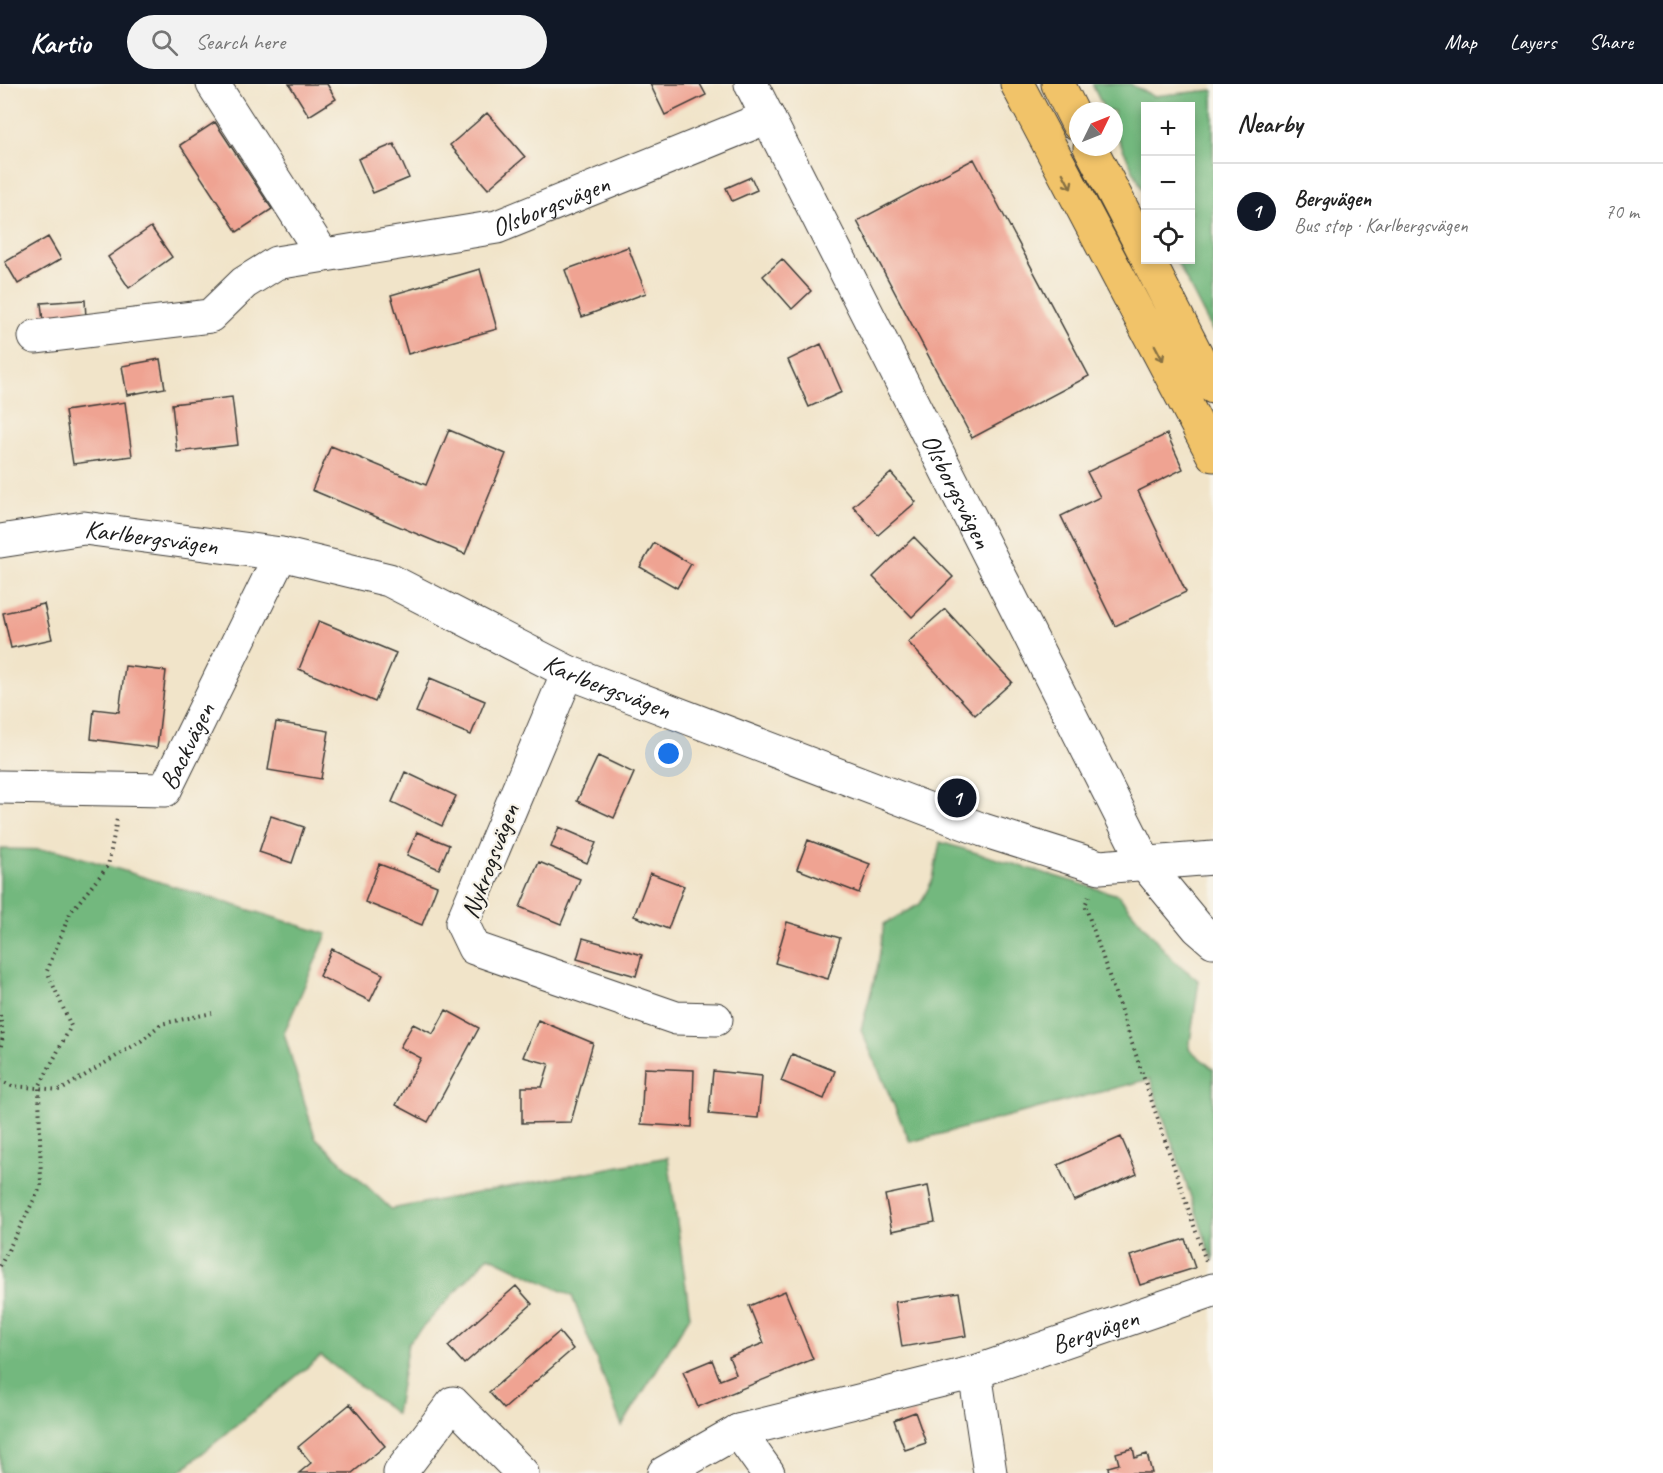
<!DOCTYPE html>
<html lang="en">
<head>
<meta charset="utf-8">
<style>
  body { margin:0; font-family:Caveat,sans-serif; background:#f2f2f2; color:#222 }
  .controls { position:absolute; right:18px; top:18px; display:grid; overflow:hidden; border-radius:0px; box-shadow:0 3px 9px #0003 }
  .controls button { width:54px; height:54px; display:grid; place-items:center; padding:0; border:0; border-bottom:2px solid #e0e0e0; background:#fff; color:#222; font:30px sans-serif }
  .compass { position:absolute; left:1069px; top:18px; width:54px; height:54px; border-radius:50%; background:#fff; box-shadow:0 3px 9px #0003; rotate:47deg }
  .you { position:absolute; left:669px; top:670px; width:21px; height:21px; margin:-15px; border:4px solid #fff; border-radius:50%; background:#1a73e8; box-shadow:0 0 0 9px #1a73e833 }
  .badge { display:grid; place-items:center; width:39px; height:39px; border-radius:50%; background:#111827; color:#fff; font-size:20px; font-weight:700 }
  .pin { position:absolute; translate:-50% -50%; border:3px solid #fff; box-shadow:0 2px 6px #0006 }
  .list { margin:0; padding:0; list-style:none }
  h2 { display:flex; justify-content:space-between; align-items:center; height:78px; margin:0; padding:0 24px; font-size:26px }
  h2 small { font-size:20px; font-weight:400; color:#767676 }
  .list li { display:grid; grid-template-columns:39px 1fr auto; gap:18px; align-items:center; box-sizing:border-box; height:96px; padding:0 24px; border-top:2px solid #e0e0e0 }
  .list b { display:block; font-size:22px; white-space:nowrap }
  .list p { margin:0; font-size:20px; white-space:nowrap; color:#767676 }
  .list em { font-size:20px; font-style:normal; color:#767676 }
  .icon { flex:none; width:33px; height:33px; fill:none; stroke:currentColor; stroke-width:2; stroke-linecap:round; stroke-linejoin:round }
  .map { position:relative; flex:none; width:1213px; height:1389px; overflow:hidden }
  header { display:flex; align-items:center; gap:36px; box-sizing:border-box; height:84px; padding:0 30px; background:#111827; color:#fff }
  header strong { font-size:28px }
  nav { display:flex; gap:33px; margin-inline-start:auto; font-size:21px }
  .search { width:420px; height:54px; background:#f2f2f2; display:flex; align-items:center; gap:15px; box-sizing:border-box; padding:0 21px; border-radius:33px; color:#767676; font-size:22px }
  main { display:flex }
  aside { flex:1; background:#fff }
  .map>svg:first-child { display:block }
</style>
</head>
<body>
<header>
<strong>Kartio</strong>
<div class="search"><svg class="icon" aria-label="search" viewBox="0 0 24 24"><circle cx="10" cy="10" r="6"/><path d="M15 15l6 6"/></svg>Search here</div>
<nav><a>Map</a><a>Layers</a><a>Share</a></nav>
</header>
<main>
<div class="map">
<svg width="1213" height="1389" viewBox="0 0 1213 1389">
  <rect width="100%" height="100%" fill="#f7f3e8"/>
  <filter id="ink" filterUnits="userSpaceOnUse"><feTurbulence type="fractalNoise" baseFrequency=".0167" numOctaves="2"/><feDisplacementMap in="SourceGraphic" scale="12" xChannelSelector="R" yChannelSelector="G"/><feConvolveMatrix kernelMatrix="1 2 1 2 8 2 1 2 1" color-interpolation-filters="sRGB"/></filter>
  <filter id="wash" filterUnits="userSpaceOnUse"><feTurbulence type="fractalNoise" baseFrequency=".008" numOctaves="4" result="noise"/><feDisplacementMap in="SourceGraphic" scale="24" xChannelSelector="R" yChannelSelector="G"/><feGaussianBlur stdDeviation="1.35" result="paint"/><feColorMatrix in="noise" values="0 0 0 0 0 0 0 0 0 0 0 0 0 0 0 0 0 1.4 0 .05"/><feComposite in="paint" operator="in"/></filter>
  <g filter="url(#wash)">
    <rect width="100%" height="100%" fill="#f1e4c9"/>
    <path fill="#73b87e" stroke="#486a4d" stroke-width="1.5" d="M1092,0H1130L1153,12L1213,6V248L1176,176H1190V22H1146L1145,111L1114,46V27H1105Z
      M940,758L1118,811L1171,874L1199,897L1189,965L1213,985V1177L1150,995L910,1058L861,946L878,881L884,840L920,820L933,795Z
      M0,765L57,766L327,850L284,949L315,1053L391,1125L668,1073L690,1232L622,1342L572,1212L489,1172L408,1259L396,1330L321,1272L178,1389H0Z"/>
    <g id="blocks">
      <path fill="#efa392" d="M289,0H327L336,15L309,32Z
        M650,0H700L706,11L665,31Z
        M487,29L525,73L488,105L450,61Z
        M215,38L272,125L237,148L180,61Z
        M394,60L409,94L373,109L358,75Z
        M974,75L1089,292L972,354L857,137Z
        M751,93L757,106L732,117L726,104Z
        M151,143L172,173L129,204L108,173Z
        M48,153L61,175L18,200L5,178Z
        M628,163L646,209L582,233L565,186Z
        M782,175L811,207L792,225L763,192Z
        M480,185L497,245L408,270L391,211Z
        M85,216L86,234L43,238L41,219Z
        M821,260L842,308L809,323L788,276Z
        M160,275L165,304L127,311L122,282Z
        M232,313L238,361L177,368L172,320Z
        M125,318L132,372L73,380L65,327Z
        M449,346L506,370L465,470L312,406L331,362L426,401Z
        M1167,350L1183,385L1138,407L1186,508L1115,542L1061,432L1100,413L1087,388Z
        M891,389L916,418L878,451L853,422Z
        M914,453L953,493L912,533L873,493Z
        M654,459L691,480L677,504L640,483Z
        M44,520L52,555L11,564L3,529Z
        M945,525L1012,598L975,631L908,558Z
        M319,537L396,569L375,618L299,585Z
        M125,582L166,587L157,664L91,655L94,625L119,628Z
        M430,594L485,617L471,651L416,628Z
        M276,638L329,647L321,695L268,686Z
        M598,672L634,689L614,734L577,717Z
        M405,688L456,712L442,742L392,718Z
        M271,732L304,743L292,779L259,768Z
        M559,743L596,759L587,779L551,763Z
        M417,748L449,761L439,785L407,771Z
        M808,756L870,780L859,809L797,785Z
        M539,778L580,795L561,840L520,823Z
        M379,780L437,802L422,841L365,818Z
        M650,789L684,802L668,845L634,832Z
        M787,838L840,854L828,895L775,879Z
        M583,854L642,871L636,892L577,875Z
        M332,865L383,890L370,917L319,892Z
        M446,926L479,944L428,1038L396,1021L421,974L400,963L413,940L433,950Z
        M538,936L593,959L571,1038L522,1039V1003H542L549,980L523,973Z
        M792,970L835,987L824,1015L781,997Z
        M644,984L694,986L692,1043L641,1040Z
        M713,987L762,992L758,1034L709,1030Z
        M1121,1053L1137,1090L1074,1117L1058,1081Z
        M928,1102L935,1138L892,1147L885,1111Z
        M1185,1155L1195,1184L1140,1201L1130,1172Z
        M516,1202L532,1220L464,1280L448,1262Z
        M785,1207L813,1275L698,1323L683,1288L712,1276L720,1296L736,1290L729,1273L764,1259L749,1222Z
        M959,1208L966,1252L902,1263L895,1218Z
        M559,1248L573,1265L504,1325L489,1308Z
        M350,1320L385,1362L352,1389H299L311,1379L298,1363Z
        M915,1328L926,1359L905,1366L894,1336Z
        M1133,1364L1135,1374L1147,1370L1152,1389H1109L1108,1383L1119,1380L1116,1369Z"/>
    </g>
  </g>
  <g filter="url(#ink)">
    <use href="#blocks" fill-opacity="0" stroke="#3c3a36" stroke-width="1.5"/>
    <g fill="none" stroke-linecap="round" stroke-linejoin="round">
      <defs>
        <g id="minor">
          <path d="M213,0L323,171"/>
          <path id="s1" d="M751,0L1146,781L1198,844L1213,857"/>
          <path id="s2" d="M35,253L210,232L244,199L276,179L497,143L768,33"/>
          <path id="s3" d="M0,457L84,444L281,470L389,496L568,588L983,746L1100,783L1213,774"/>
          <path d="M568,588L462,839L474,864L676,934L716,935"/>
          <path id="s4" d="M0,703L165,706L281,470"/>
          <path d="M975,1288L990,1389"/>
          <path d="M738,1347L768,1389"/>
          <path d="M400,1389L453,1319L522,1389"/>
          <path id="s5" d="M664,1389L738,1347L975,1288L1213,1206"/>
        </g>
        <path id="major" d="M1017,0L1213,371
          M1058,0L1078,40
          M1090,63L1146,171
          M1148,176L1213,303"/>
      </defs>
      <use href="#minor" stroke="#3c3a36" stroke-width="35"/>
      <use href="#major" stroke="#3c3a36" stroke-width="35"/>
      <path stroke="#3c3a36" stroke-width="4" stroke-dasharray="1.5 4.5" stroke-linecap="butt" d="M1089,812L1085,821L1206,1177
        M0,931L3,952L0,966
        M0,996L12,1002L61,1006L141,957L161,940L212,929
        M0,1182L41,1102L39,1003L71,942L47,887L70,829L108,782L117,735"/>
      <use href="#minor" stroke="#fff" stroke-width="33"/>
      <use href="#major" stroke="#f1c369" stroke-width="33"/>
    </g>
    <defs><path id="oneway-shaft" d="M-6 0H5M1.5-3L5.5 0L1.5 3" fill="none" stroke-width="1.6" stroke-linecap="round" stroke-linejoin="round" transform="scale(1.5)"/></defs>
    <g stroke="#867042">
      <use href="#oneway-shaft" transform="translate(1067 97) rotate(62)"/>
      <use href="#oneway-shaft" transform="translate(1159 269) rotate(62)"/>
    </g>
  </g>
  <g text-anchor="middle" dominant-baseline="central" stroke-width="4.5" stroke-linejoin="round" paint-order="stroke">
    <g font-size="26" fill="#1c1c1c" stroke="#f7f3e8">
      <text stroke="none"><textPath href="#s2" startOffset="543">Olsborgsvägen</textPath></text>
      <text stroke="none"><textPath href="#s1" startOffset="456">Olsborgsvägen</textPath></text>
      <text stroke="none"><textPath href="#s3" startOffset="153">Karlbergsvägen</textPath></text>
      <text stroke="none"><textPath href="#s3" startOffset="638">Karlbergsvägen</textPath></text>
      <text stroke="none"><textPath href="#s4" startOffset="214">Backvägen</textPath></text>
      <text transform="translate(490 777) rotate(-69)">Nykrogsvägen</text>
      <text stroke="none"><textPath href="#s5" startOffset="456">Bergvägen</textPath></text>
    </g>
  </g>
</svg>
<div class="controls">
<button>+</button>
<button>−</button>
<button><svg class="icon" aria-label="locate" viewBox="0 0 24 24"><circle cx="12" cy="12" r="6"/><path d="M12 2v4M12 18v4M2 12h4M18 12h4"/></svg></button>
</div>
<svg class="compass" viewBox="-18 -18 36 36"><path d="M0-13l5 13h-10z" fill="#e53935"/><path d="M0 13l5-13h-10z" fill="#767676"/></svg>
<div class="you"></div>
<div class="pin badge" style="left:957px;top:714px">1</div>
</div>
<aside>
<h2>Nearby<small></small></h2>
<ul class="list">
<li><span class="badge">1</span><div><b>Bergvägen</b><p>Bus stop · Karlbergsvägen</p></div><em>70 m</em></li>
</ul>
</aside>
</main>
</body>
</html>
